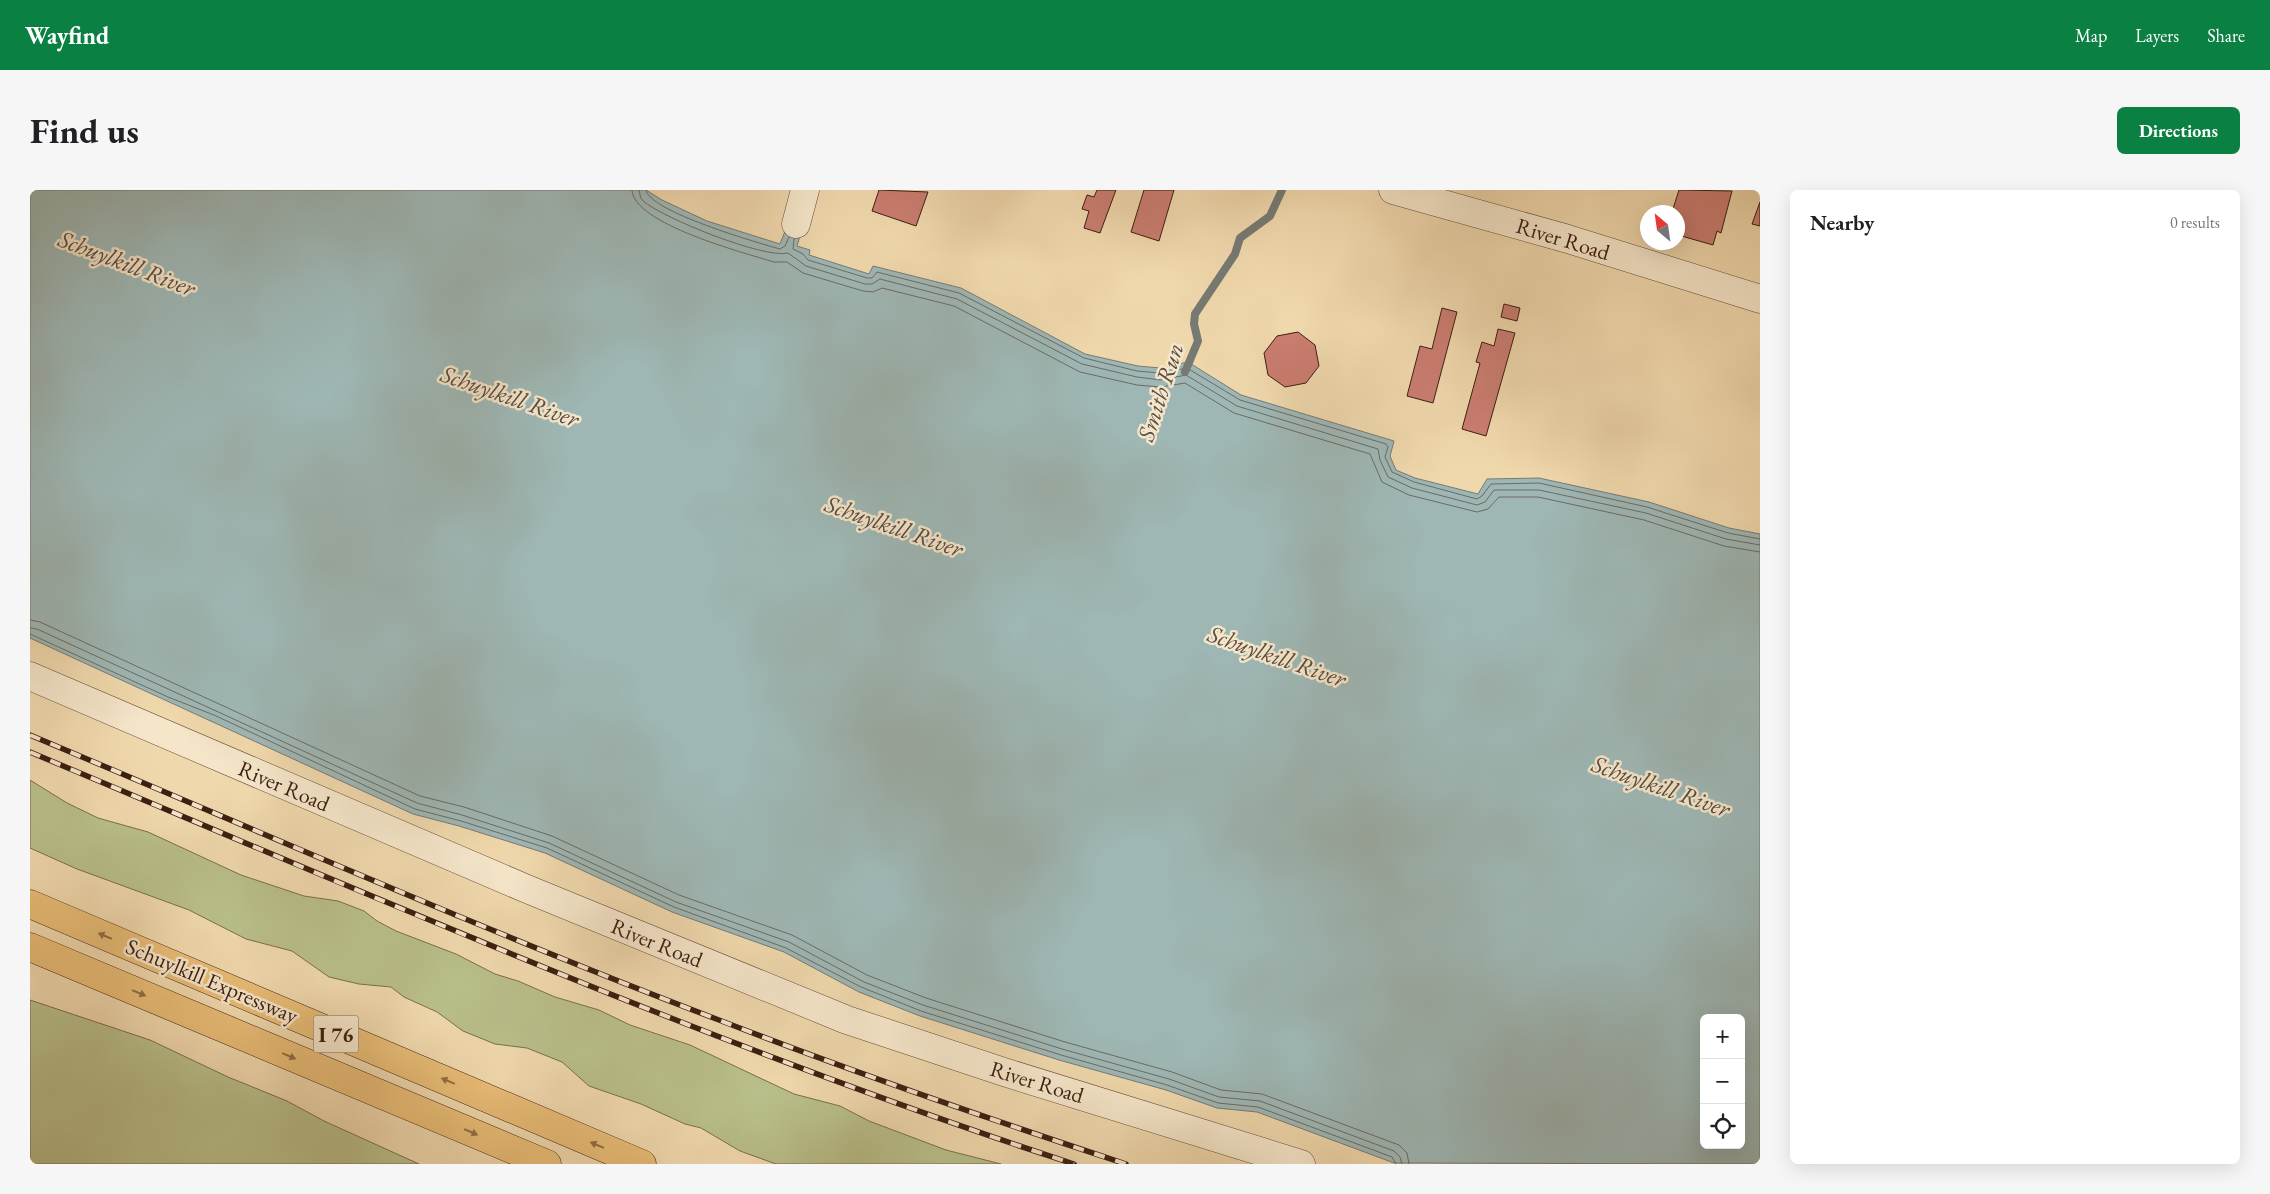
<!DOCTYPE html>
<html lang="en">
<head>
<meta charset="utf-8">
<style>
  body { margin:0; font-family:"EB Garamond",serif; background:#f6f6f6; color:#202124 }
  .controls { position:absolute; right:15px; bottom:15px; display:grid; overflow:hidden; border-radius:8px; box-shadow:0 5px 20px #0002 }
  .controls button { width:45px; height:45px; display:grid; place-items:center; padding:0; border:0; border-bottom:1px solid #e0e0e0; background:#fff; color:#202124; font:25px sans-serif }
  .compass { position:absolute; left:1610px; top:15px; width:45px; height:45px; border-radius:50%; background:#fff; box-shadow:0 5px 20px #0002; rotate:331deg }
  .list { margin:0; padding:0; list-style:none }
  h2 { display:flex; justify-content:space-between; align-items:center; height:65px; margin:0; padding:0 20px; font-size:21px }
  h2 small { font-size:16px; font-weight:400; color:#757577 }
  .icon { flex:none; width:28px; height:28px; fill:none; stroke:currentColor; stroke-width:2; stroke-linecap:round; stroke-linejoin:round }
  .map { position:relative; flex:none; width:1730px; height:974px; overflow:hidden; border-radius:8px }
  header { display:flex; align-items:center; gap:30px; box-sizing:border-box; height:70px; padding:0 25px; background:#0b8043; color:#fff }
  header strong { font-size:24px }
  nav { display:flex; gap:28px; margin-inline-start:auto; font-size:18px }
  .intro { display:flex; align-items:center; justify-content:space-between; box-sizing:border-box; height:120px; padding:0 30px }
  h1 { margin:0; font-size:35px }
  .button { padding:12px 22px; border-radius:8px; background:#0b8043; color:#fff; font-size:18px; font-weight:700 }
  main { display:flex; gap:30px; padding:0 30px }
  aside { flex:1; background:#fff; border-radius:8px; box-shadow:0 5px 20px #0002 }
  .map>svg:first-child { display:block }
</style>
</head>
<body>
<header>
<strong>Wayfind</strong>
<nav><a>Map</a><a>Layers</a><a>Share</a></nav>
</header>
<div class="intro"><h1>Find us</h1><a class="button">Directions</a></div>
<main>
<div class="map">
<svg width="1730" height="974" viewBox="0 0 1730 974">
  <rect width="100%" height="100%" fill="#f0d8ad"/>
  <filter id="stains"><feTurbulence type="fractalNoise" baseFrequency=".004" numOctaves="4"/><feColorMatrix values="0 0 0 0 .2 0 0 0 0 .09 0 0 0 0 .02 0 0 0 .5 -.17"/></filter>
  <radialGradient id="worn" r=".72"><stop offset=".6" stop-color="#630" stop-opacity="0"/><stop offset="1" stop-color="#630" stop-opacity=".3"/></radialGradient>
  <path fill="#b9bf8a" stroke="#7a6e4e" d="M0,590L37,613L68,628L118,642L211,685L274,706L308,711L334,721L347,731L366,741L426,764L465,784L488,791L525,807L569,820L600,835L660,855L764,904L810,916L839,931L916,960L971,974H746L710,961L671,938L655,934L611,914L559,896L532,872L497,858L465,854L433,841L407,822L374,807L361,797L329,794L299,787L262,761L216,749L159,720L47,679L0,658Z
    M0,810L120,850L198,887L257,911L294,931L389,974H0Z"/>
  <path fill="#9eb7b5" stroke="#777a74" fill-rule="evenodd" d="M0,0H616L632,10L677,31L750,54L759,31L773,36L767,56L780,60L779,65L839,84L843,76L931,98L1055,164L1108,176L1130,178L1158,172L1211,205L1364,251L1360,266L1366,280L1385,288L1448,304L1457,289L1509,288L1619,312L1699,338L1730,344V974L1364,973L1227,922L1187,918L1136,900L1029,870L890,826L829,802L754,762L642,722L515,663L429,636L383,624L0,448ZM1674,828H1711V955H1674Z"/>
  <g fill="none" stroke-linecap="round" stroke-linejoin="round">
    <path stroke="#6d6a64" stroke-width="1" d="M602,0C603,34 715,63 744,72H757L773,83L833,101L843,102L852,98L924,116L1050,182L1107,195L1131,197L1155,193L1204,223L1340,264L1352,292L1379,305L1447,322L1458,319L1469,307H1508L1614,330L1694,356L1730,362
      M609,0C610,4 610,8 613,11C633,28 734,69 758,63L776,76L835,94H842L850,89L927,109L1052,174L1107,187L1131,190L1156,185L1207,216L1348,259L1350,270L1358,287L1382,298L1447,315L1455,312L1464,300H1509L1616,323L1696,349L1730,355
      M616,0C618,21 728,53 750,59L755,56L759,47
      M764,49L763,59L773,64L778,70L837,88H842L847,82L929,103L1054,168L1107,181L1130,183L1157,178L1210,210L1356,254L1358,257L1355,267L1362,282L1384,292L1447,309L1452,306L1461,294L1509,293L1617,317L1698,343L1730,349
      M0,430L10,432L390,606L434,617L522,646L649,705L762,745L837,785L896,808L1035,852L1142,882L1191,900L1232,904L1369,955L1377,963L1379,974
      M0,438L7,439L387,613L432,625L519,653L646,712L759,752L834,792L893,815L1032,859L1139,889L1189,907L1230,911L1364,961L1370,967L1372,974
      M0,444L138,507L184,525L385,619L431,631L517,658L644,717L756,758L831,797L891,821L1031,865L1137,895L1188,913L1228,917L1362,967L1366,974"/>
    <path stroke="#777a74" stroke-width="8" d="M1155,182L1168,151L1164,134L1165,124L1205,64L1210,48L1240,26L1252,0"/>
  </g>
  <path fill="#ca7d71" stroke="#3c1e12" d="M849,0L898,2L886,36L842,21Z
    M1067,0H1086L1070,43L1054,38L1059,21L1052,19L1057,5L1064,7Z
    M1114,0H1144L1129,51L1101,42Z
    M1649,0L1702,1L1691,43L1687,41L1683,55L1648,45V22H1642Z
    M1730,12V36L1722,34Z
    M1474,114L1490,118L1487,131L1471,127Z
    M1412,118L1427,122L1403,213L1377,206L1390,156L1402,159Z
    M1468,139L1485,143L1456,246L1432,239L1450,173L1446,172L1452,152L1464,156Z
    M1268,142L1285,155L1289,176L1276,193L1255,197L1238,185L1234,163L1247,146Z"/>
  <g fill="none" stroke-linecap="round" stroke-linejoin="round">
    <defs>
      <path id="minor" d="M1363,0L1538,49L1730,109
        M766,34L775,0
        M0,486L497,699L817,830L977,883L1271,974"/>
      <path id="highway" d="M0,714L612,974
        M0,757L517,974"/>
    </defs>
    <use href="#minor" stroke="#694c39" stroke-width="29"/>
    <use href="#highway" stroke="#3c1e12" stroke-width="29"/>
    <use href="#minor" stroke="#f5e6ca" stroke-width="28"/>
    <use href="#highway" stroke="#e8bc76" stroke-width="28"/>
    <defs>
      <path id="rail" d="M0,545C229,641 457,742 689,830C823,882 959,929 1096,974
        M0,562C345,707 688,858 1044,974"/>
    </defs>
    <use href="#rail" stroke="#3c1e12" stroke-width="5.5"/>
    <use href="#rail" stroke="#f5e6ca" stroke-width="4" stroke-dasharray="11" stroke-linecap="butt"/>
  </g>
  <defs><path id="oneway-solid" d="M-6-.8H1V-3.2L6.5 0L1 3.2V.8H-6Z" transform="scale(1.25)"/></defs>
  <g fill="#926d44">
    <use href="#oneway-solid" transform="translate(75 746) rotate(-157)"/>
    <use href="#oneway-solid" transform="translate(109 803) rotate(23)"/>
    <use href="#oneway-solid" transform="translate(259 866) rotate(23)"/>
    <use href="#oneway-solid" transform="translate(418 891) rotate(-157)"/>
    <use href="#oneway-solid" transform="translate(441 942) rotate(23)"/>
    <use href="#oneway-solid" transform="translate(567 955) rotate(-157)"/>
  </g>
  <g text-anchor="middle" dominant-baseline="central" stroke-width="5" stroke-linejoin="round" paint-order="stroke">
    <rect fill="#f5e6ca" stroke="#745a49" stroke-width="1" x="283.5" y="825.5" width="45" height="37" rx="4"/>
    <g font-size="21" font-weight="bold" fill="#3c1e12">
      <text x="306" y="844">I 76</text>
    </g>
    <g font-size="22" fill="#3c1e12" stroke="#f5e6ca">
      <text transform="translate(1533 49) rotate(17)">River Road</text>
      <text transform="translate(254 596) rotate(23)">River Road</text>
      <text transform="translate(627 753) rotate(22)">River Road</text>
      <text transform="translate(182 791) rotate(23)">Schuylkill Expressway</text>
      <text transform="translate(1007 892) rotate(17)">River Road</text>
    </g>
    <g font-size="24" font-style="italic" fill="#594c43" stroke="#f5e6ca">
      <text transform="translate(97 73) rotate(21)">Schuylkill River</text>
      <text transform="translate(1130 202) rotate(-72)">Smith Run</text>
      <text transform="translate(480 206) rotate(19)">Schuylkill River</text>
      <text transform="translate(864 336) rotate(19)">Schuylkill River</text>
      <text transform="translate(1247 466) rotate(19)">Schuylkill River</text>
      <text transform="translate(1631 596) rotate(19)">Schuylkill River</text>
    </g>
  </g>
  <rect width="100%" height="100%" filter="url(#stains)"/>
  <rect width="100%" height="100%" fill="url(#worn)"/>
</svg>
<div class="controls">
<button>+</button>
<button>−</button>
<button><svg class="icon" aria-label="locate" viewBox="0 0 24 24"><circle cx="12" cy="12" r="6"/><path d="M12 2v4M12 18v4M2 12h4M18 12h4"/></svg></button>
</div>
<svg class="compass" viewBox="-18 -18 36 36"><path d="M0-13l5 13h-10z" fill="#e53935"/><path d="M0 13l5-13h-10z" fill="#757577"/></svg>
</div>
<aside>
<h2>Nearby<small>0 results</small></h2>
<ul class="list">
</ul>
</aside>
</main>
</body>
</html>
